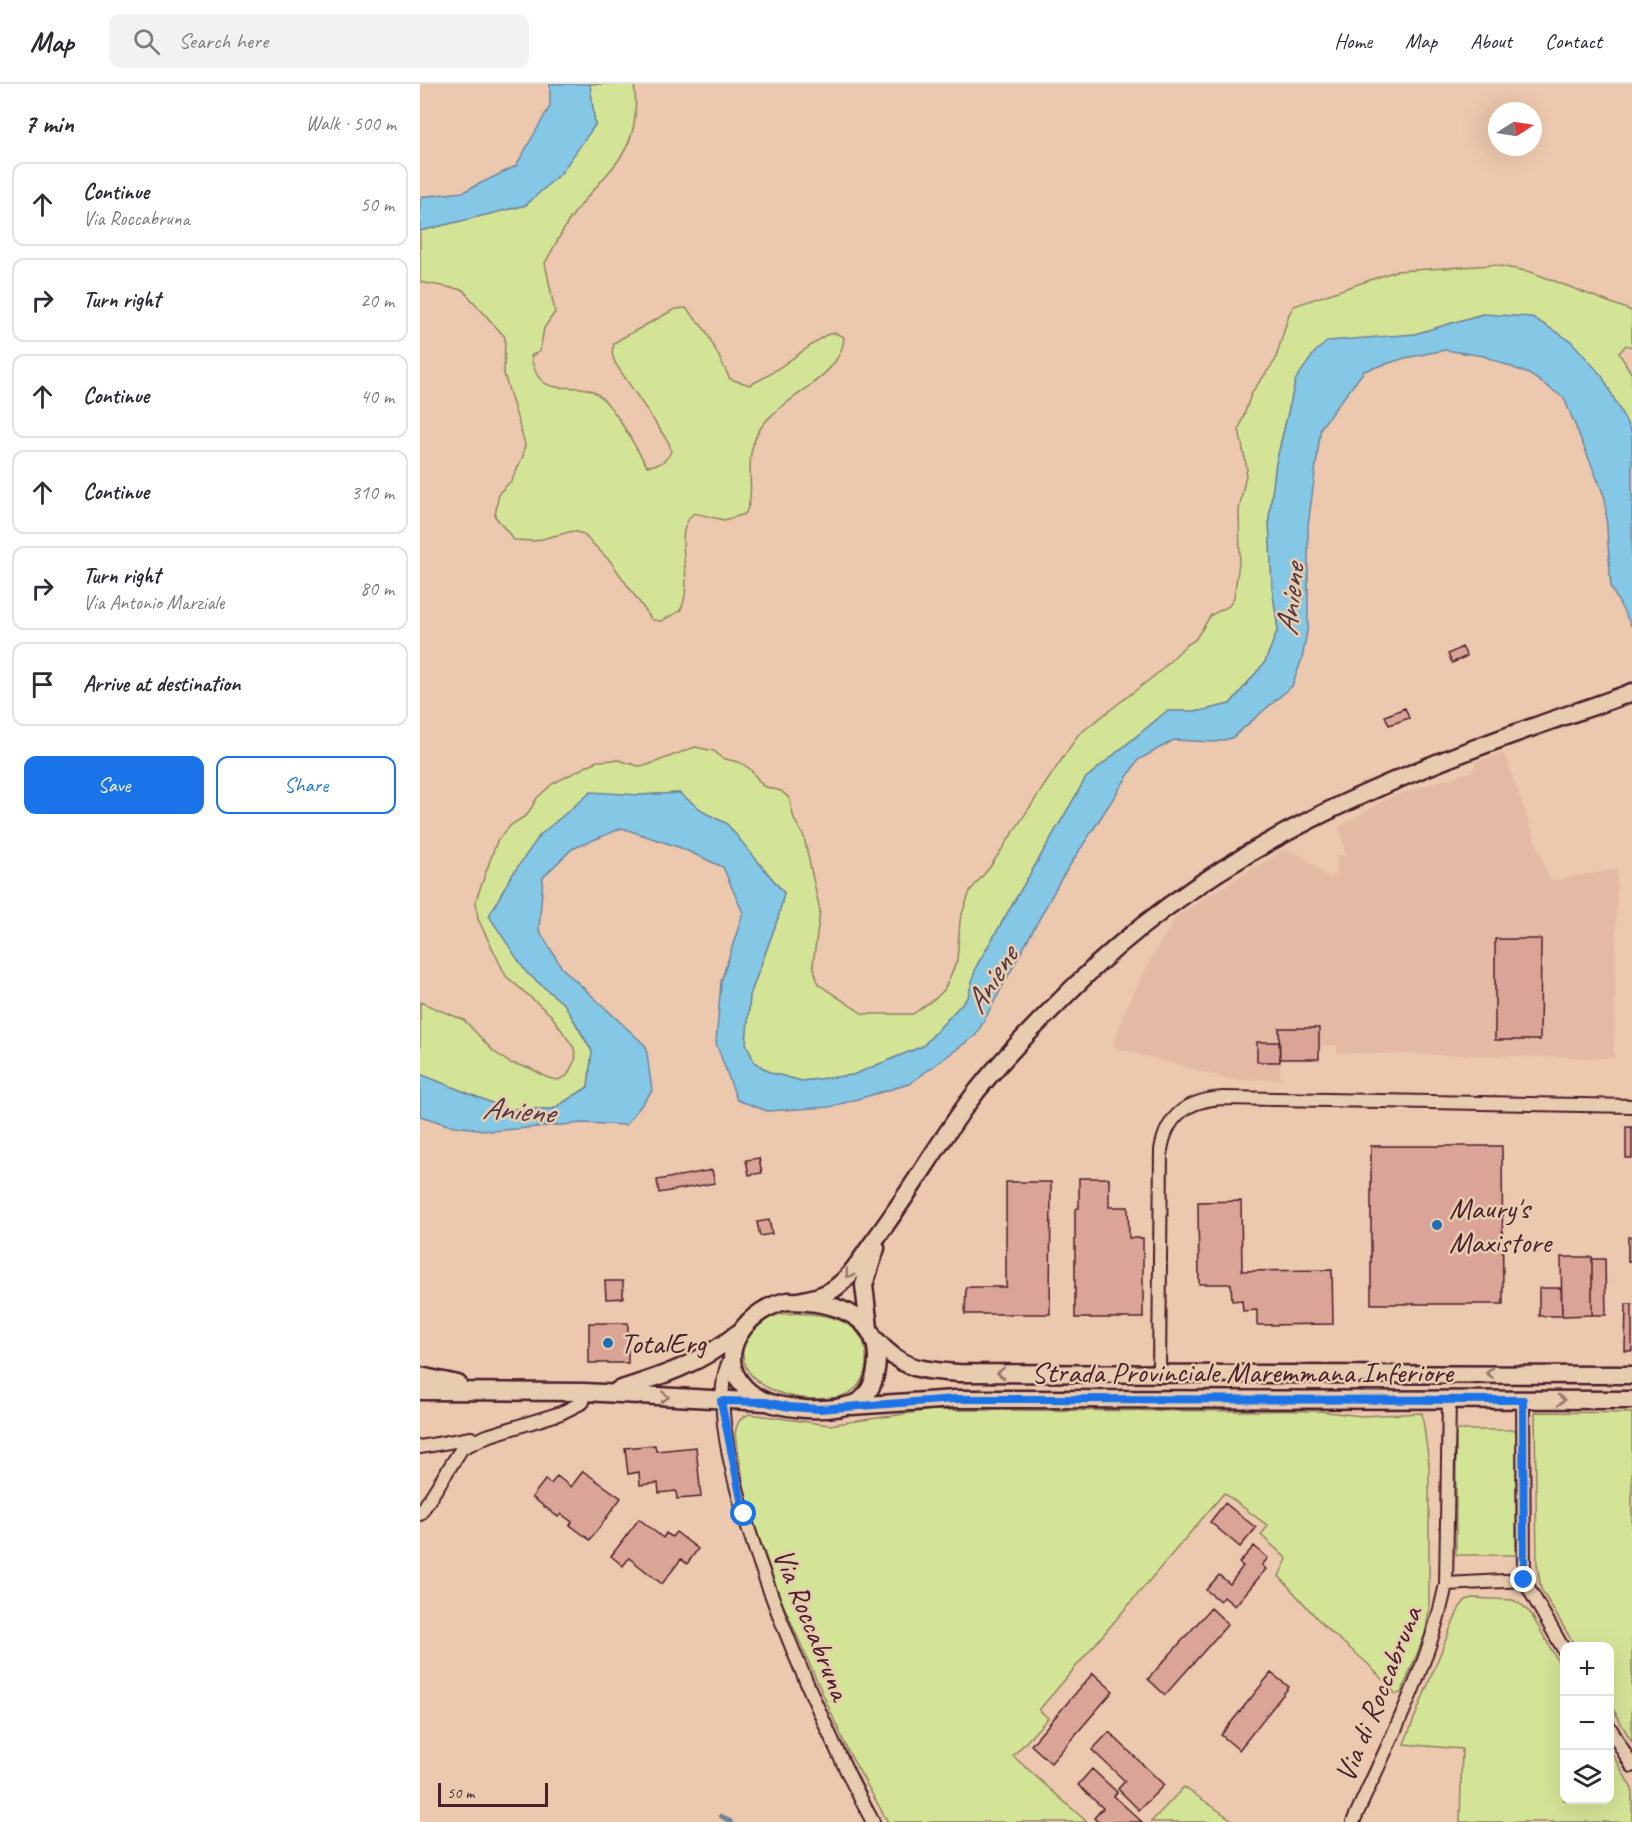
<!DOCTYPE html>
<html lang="en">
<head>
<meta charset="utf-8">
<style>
  body { margin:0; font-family:Caveat,sans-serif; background:#f2f2f3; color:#2b2b33 }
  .controls { position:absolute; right:18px; bottom:18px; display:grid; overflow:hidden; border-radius:12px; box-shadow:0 6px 24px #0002 }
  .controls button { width:54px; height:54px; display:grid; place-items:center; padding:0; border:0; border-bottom:2px solid #e1e1e2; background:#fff; color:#2b2b33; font:30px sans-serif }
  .compass { position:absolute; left:1068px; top:18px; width:54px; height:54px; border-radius:50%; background:#fff; box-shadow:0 6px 24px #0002; rotate:78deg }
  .scale { position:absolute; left:18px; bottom:15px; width:110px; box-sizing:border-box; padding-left:6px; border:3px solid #4a1f2b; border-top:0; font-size:16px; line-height:21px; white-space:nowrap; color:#4a1f2b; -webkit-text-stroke:4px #e8ccaf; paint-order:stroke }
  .stop { position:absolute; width:18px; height:18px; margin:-14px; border:4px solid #1a73e8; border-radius:50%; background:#fff }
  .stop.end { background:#1a73e8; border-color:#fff; box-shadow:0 2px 6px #0008 }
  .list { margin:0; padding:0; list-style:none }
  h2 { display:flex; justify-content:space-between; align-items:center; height:78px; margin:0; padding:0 24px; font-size:26px }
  h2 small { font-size:20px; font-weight:400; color:#7c7c81 }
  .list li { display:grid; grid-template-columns:39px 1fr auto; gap:18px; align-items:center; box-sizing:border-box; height:84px; margin:0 12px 12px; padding:0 12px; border:2px solid #e1e1e2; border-radius:12px }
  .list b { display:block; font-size:22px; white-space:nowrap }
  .list p { margin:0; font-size:20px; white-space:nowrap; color:#7c7c81 }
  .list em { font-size:20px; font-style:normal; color:#7c7c81 }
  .actions { display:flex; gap:12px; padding:18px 24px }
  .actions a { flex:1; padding:14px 0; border:2px solid #1a73e8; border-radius:12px; text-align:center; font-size:21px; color:#1a73e8 }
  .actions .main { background:#1a73e8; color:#fff }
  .icon { flex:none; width:33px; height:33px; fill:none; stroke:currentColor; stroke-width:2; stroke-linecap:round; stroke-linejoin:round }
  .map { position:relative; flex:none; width:1212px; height:1738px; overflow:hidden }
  header { display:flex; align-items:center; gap:36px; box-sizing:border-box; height:84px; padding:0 30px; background:#fff; border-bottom:2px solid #e1e1e2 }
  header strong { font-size:28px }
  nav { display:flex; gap:33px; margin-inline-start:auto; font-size:21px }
  .search { width:420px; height:54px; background:#f2f2f3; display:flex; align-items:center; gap:15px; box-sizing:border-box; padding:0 21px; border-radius:12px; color:#7c7c81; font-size:22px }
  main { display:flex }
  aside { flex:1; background:#fff }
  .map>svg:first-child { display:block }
</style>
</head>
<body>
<header>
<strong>Map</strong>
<div class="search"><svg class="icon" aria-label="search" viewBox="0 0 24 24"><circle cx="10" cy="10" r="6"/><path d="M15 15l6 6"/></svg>Search here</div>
<nav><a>Home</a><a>Map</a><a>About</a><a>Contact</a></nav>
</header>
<main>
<aside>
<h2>7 min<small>Walk · 500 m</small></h2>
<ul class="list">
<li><svg class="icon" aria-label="ahead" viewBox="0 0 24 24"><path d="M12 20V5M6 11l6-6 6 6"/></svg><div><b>Continue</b><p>Via Roccabruna</p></div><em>50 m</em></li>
<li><svg class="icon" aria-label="right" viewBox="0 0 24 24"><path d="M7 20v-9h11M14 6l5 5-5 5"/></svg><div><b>Turn right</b></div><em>20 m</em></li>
<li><svg class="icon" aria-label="ahead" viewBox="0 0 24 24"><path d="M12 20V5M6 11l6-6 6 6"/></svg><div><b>Continue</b></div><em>40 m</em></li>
<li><svg class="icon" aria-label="ahead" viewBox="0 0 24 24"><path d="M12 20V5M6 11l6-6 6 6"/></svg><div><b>Continue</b></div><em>310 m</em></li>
<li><svg class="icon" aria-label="right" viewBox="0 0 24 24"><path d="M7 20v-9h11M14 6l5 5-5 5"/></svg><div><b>Turn right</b><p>Via Antonio Marziale</p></div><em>80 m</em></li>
<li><svg class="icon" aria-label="arrive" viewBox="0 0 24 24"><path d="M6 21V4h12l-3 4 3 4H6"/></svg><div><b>Arrive at destination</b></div></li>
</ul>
<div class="actions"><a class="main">Save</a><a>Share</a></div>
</aside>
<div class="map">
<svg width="1212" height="1738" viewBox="0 0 1212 1738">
  <rect width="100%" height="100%" fill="#ecc8ae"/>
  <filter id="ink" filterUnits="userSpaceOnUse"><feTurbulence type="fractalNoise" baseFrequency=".0167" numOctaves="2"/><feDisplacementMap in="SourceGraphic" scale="12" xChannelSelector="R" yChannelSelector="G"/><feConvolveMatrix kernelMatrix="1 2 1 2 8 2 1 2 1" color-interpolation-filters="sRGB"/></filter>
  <g filter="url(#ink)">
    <path fill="#e4baa5" d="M1084,669L1130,797L1197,785L1194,974L917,969V961L900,962L899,975H861L860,996L808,995L693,963L704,928L737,864L759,830L865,765L880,771L910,794L916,791L917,771H926L919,743L972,712L1053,687L1056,677Z"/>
    <path fill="#d4e497" stroke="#8f8261" stroke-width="1.5" d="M170,0H214C224,72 186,83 150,135C141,149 133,165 125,179L135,228L124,244L120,267L111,272C119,321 153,294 176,309C195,322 214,362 227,382C239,381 245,379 251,368L249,359L195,279L192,269L194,259L202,254L255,225L266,224L286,247L310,295L330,301L347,292L406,251L415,249L424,253C423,292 363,313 342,342C319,374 339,406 325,430L304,436L274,429C249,450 277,495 260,527L241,537L232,536L191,478L163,450L153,447L114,457L94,456L75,432L79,409L92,396L103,372L105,360L84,290L85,253L43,206L0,198V147L106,121L175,41Z
      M1074,181L1111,188L1212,227V263L1206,261L1199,269L1212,290V349L1182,292L1062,230L995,250L964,254L876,295L856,379L849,434L852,503L858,545L845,578L810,620L780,627H747L666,694L556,883L548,913L503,962L433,991L381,997L351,989L334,978L326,959L330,911L358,834L364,809L306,739L287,730L259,709L220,711L120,751L106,888L145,921L172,968L168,1003L133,1025H87L0,990V918L44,936L73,967L90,979L110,984L128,994L138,996L147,992L156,974L154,964L131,931L86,892L58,835L56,816L77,757L91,741L107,731L117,714L132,700L177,677L198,676L218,682L228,681L275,663L294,667L302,674L321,679L330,685L343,702L361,707L369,714L374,735L384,753L400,827L393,880L398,900L443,930H493L517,913L524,906L537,877L540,836L550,807L570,783L658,651L738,589L766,561L775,556L791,531L809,522L814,513L820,472L819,426L827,385L819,345L832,308L855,277L869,230L874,222L976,187Z
      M361,1230C397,1228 450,1231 446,1279C446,1287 442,1298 436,1304C409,1329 311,1311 324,1260C329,1242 344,1235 361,1230Z
      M512,1326L899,1327L941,1332L1002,1329L1009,1380V1527L1005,1550L981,1609L976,1610L947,1579L905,1543L859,1492L867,1475L841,1451L848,1442L804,1409L619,1626L628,1634L593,1672L667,1738H468L428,1667L360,1513L328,1422L315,1350C317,1339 319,1334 330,1330L409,1341Z
      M1115,1328L1212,1329V1658L1190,1620V1562H1155L1121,1505L1117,1480Z
      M1036,1346H1096V1471H1036Z
      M1052,1514L1093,1516L1103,1522L1111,1530L1144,1588V1716H1190V1666L1212,1705V1738H1040L1042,1665L984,1660L1031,1543L1040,1523L1046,1516Z
      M764,1703L815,1738H731Z"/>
    <path fill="#85c8e6" stroke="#6d849b" stroke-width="1.5" d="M130,0H170L175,41L141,89L106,121L0,147V113L43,108L96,82L130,22Z
      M1063,230L1112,233L1151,257L1182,292L1212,349V543L1191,504L1185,414L1144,314L1109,290L1064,272L1025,266L985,274L944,287L901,343L888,442V542L882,575L872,602L812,654L795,658L754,656L718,676L641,795L556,951L489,1000L410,1023L347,1027L317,1016L296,959L301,898L323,829L303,783L261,764L202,744L152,765L123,793L119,846L142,884L226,962L232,1007L206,1041L163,1039L72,1047L28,1041L0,1032V990L87,1025H133L168,1003L172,967L145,921L106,888L69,832L90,794L120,751L171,708L220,711L259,709L287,730L306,739L364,809L358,834L330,911L326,959L334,978L351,989L382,997L433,991L503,962L548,913L556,883L666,694L747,627H780L810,620L845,578L858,545L852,503L849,434L856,379L876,295L895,268L908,257L995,250Z"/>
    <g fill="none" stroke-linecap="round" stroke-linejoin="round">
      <path stroke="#6d849b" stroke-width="4.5" d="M301,1732L311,1738"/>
    </g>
    <path fill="#daa496" stroke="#4a1f2b" stroke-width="1.5" d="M1042,563L1047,572L1032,579L1028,570Z
      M985,624L989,634L969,641L965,632Z
      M1075,855H1121L1120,956H1075Z
      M859,944H899V975H860Z
      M837,958H859L860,978H837Z
      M1206,1043H1212V1074H1206Z
      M951,1062H1082L1083,1220H951Z
      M339,1074L342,1089L329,1091L326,1076Z
      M292,1086L295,1099L239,1109L237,1096Z
      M659,1094H689V1123H708L709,1154H723V1234H655V1125L659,1124Z
      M586,1098H631L630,1230H545L546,1203H586Z
      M821,1117L822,1187L912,1186L913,1240L837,1241V1226L823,1227L822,1216L812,1217L811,1200H779L778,1118Z
      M349,1136L352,1150L340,1152L337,1138Z
      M1208,1153H1212V1178H1208Z
      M1141,1173H1172V1231L1142,1232Z
      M1172,1175H1185L1186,1231H1172Z
      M185,1197H203V1214L186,1215Z
      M1119,1204H1141L1142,1232H1119Z
      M1206,1220H1212V1267H1205Z
      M169,1239H208V1279H169Z
      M235,1361L236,1367L276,1363L281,1413L257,1415L256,1407L239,1409L238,1399L220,1401L219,1388L208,1390L205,1364Z
      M163,1387L201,1414L170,1456L150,1441L152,1438L141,1430L138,1433L112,1413L125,1396L131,1400L137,1392L151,1403Z
      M805,1419L836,1444L820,1463L790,1438Z
      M219,1435L243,1454L246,1449L252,1453L256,1448L278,1465L267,1480L261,1475L242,1500L209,1474L203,1482L191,1472Z
      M834,1462L848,1474L842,1481L846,1485L815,1522L804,1513L800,1517L786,1506L799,1491L810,1500L823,1482L819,1479Z
      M791,1524L808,1540L745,1611L728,1595Z
      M673,1589L693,1607L631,1679L611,1661Z
      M851,1589L869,1603L819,1666L801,1651Z
      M689,1648L744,1701L719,1726L698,1705L705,1697L672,1666Z
      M672,1685L697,1708L694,1712L722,1738H678L674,1734L683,1724L658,1701Z"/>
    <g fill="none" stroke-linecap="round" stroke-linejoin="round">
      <defs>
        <path id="street" d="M312,1272C264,1345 411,1662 453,1738
          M739,1288L741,1066C747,1030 769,1016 803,1014L1212,1022
          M1103,1316L1104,1496L1144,1566
          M0,1363L51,1354
          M0,1430L42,1364L67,1352L141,1329L163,1318L164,1308
          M1026,1500L1104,1496
          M1190,1644L1212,1682
          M933,1738C967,1661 1009,1584 1026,1500L1029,1315"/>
        <path id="secondary" d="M368,1217C407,1217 459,1228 457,1276C456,1293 452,1307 439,1318C422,1325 403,1326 385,1325C363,1323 341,1320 325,1304C291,1269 330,1223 368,1217Z
          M378,1217C394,1214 409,1211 421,1199C433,1189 442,1174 451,1161C485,1116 514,1066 547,1020C578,978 618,939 655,902C781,775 950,700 1116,642C1148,630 1180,621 1212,608
          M449,1244L444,1201L456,1164
          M456,1256C483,1286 500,1286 539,1289L1212,1291
          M0,1292L38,1300
          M198,1306C242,1292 282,1279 318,1249
          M0,1307L164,1308L346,1318
          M431,1322L535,1315L1212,1316"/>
      </defs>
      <use href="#street" stroke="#4a1f2b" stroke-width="16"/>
      <use href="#secondary" stroke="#4a1f2b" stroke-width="21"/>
      <use href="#street" stroke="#e8ccaf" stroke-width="12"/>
      <use href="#secondary" stroke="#e8ccaf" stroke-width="16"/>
    </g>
    <defs><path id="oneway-chevron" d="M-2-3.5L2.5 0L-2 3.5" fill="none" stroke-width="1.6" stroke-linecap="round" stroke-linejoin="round" transform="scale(1.5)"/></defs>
    <g stroke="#99766d">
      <use href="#oneway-chevron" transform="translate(429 1190) rotate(129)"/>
      <use href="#oneway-chevron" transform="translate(581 1289) rotate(180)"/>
      <use href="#oneway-chevron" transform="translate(1070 1289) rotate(-180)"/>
      <use href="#oneway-chevron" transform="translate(245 1313) rotate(4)"/>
      <use href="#oneway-chevron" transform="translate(1141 1316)"/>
    </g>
  </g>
  <g fill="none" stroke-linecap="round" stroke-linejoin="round" filter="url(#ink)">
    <path stroke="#1a73e8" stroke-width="8" d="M324,1430L301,1317L346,1318L369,1323L399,1325L535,1315L1103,1316L1104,1496"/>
  </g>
  <g fill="#1f6fb2" stroke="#e8ccaf" stroke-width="2">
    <circle cx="1017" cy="1141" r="6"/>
    <circle cx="188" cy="1259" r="6"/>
  </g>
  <g text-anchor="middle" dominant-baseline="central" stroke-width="5" stroke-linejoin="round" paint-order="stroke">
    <g font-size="30" fill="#4a1f2b" stroke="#e8ccaf" text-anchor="start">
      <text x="1029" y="1124">Maury's<tspan x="1029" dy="34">Maxistore</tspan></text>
      <text x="200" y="1259">TotalErg</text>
    </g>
    <g font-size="30" fill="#4a1f2b" stroke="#e8ccaf">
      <text x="822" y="1288">Strada Provinciale Maremmana Inferiore</text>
      <text transform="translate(392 1540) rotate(68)">Via Roccabruna</text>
      <text transform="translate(958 1610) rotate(-68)">Via di Roccabruna</text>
    </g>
    <g font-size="32" font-style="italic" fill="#533847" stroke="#e8ccaf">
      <text transform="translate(870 516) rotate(-84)">Aniene</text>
      <text transform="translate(571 896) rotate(-58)">Aniene</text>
      <text transform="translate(98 1026) rotate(4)">Aniene</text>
    </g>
  </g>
</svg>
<div class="controls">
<button>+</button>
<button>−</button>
<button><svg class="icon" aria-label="layers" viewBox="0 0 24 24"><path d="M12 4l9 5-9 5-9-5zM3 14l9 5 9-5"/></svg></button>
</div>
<svg class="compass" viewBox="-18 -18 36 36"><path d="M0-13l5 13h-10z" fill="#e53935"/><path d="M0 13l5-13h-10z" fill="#7c7c81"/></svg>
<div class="scale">50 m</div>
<div class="stop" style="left:324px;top:1430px"></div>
<div class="stop end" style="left:1104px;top:1496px"></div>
</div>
</main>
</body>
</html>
